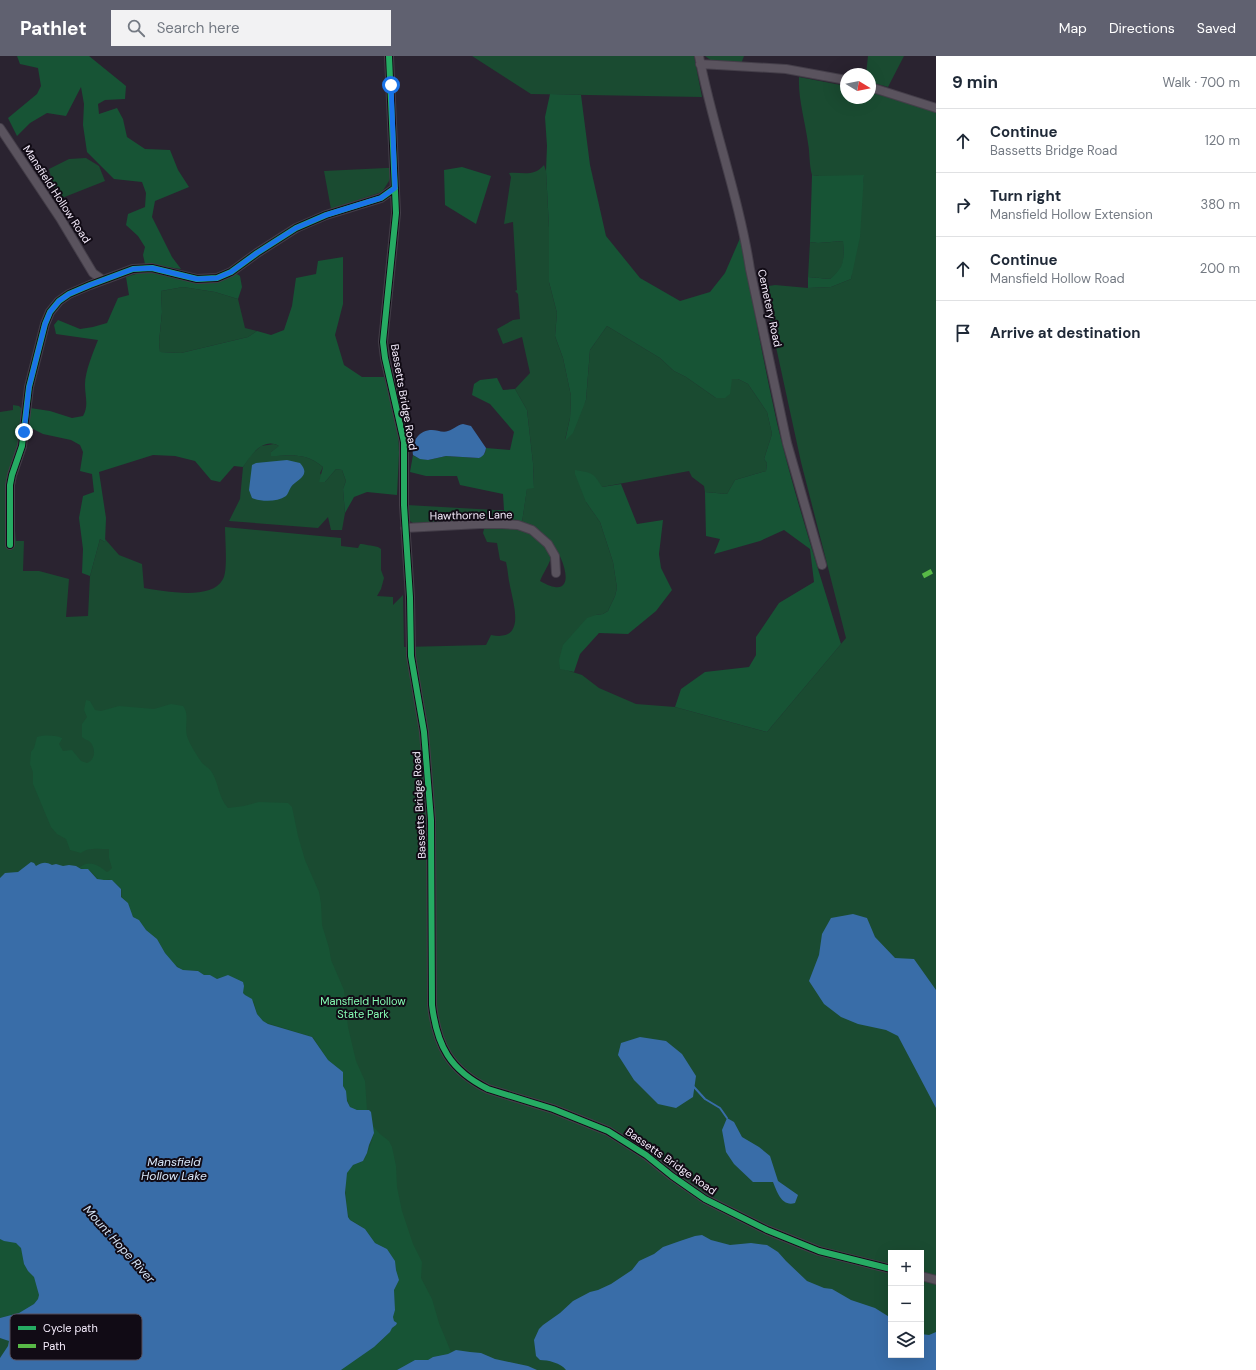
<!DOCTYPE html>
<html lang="en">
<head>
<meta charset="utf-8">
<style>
  body { margin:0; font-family:"DM Sans",sans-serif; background:#f2f2f3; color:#1f2937 }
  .controls { position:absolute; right:12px; bottom:12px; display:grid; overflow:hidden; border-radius:0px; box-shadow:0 4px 16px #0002 }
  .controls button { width:36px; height:36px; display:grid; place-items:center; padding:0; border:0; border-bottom:1px solid #e0e1e3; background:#fff; color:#1f2937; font:20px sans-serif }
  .compass { position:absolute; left:840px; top:12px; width:36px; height:36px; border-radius:50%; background:#fff; box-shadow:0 4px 16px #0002; rotate:100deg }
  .stop { position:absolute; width:12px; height:12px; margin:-9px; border:3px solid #1a73e8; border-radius:50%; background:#fff }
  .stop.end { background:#1a73e8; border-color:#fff; box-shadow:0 1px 4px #0008 }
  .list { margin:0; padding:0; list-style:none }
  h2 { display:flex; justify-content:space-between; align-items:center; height:52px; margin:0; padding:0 16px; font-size:17px }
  h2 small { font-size:13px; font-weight:400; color:#747a83 }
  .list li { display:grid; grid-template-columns:26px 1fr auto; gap:12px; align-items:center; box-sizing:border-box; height:64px; padding:0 16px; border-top:1px solid #e0e1e3 }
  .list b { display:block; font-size:15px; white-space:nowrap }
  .list p { margin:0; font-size:13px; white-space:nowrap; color:#747a83 }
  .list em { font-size:13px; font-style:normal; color:#747a83 }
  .icon { flex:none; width:22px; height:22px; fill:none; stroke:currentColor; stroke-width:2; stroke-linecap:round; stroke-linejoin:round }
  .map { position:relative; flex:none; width:936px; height:1314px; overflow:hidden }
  header { display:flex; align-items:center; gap:24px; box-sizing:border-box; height:56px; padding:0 20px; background:#606170; color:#fff }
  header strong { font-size:19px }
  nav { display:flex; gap:22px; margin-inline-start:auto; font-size:14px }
  .search { width:280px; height:36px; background:#f2f2f3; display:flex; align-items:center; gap:10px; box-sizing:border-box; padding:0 14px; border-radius:0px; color:#747a83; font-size:15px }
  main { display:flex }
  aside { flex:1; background:#fff }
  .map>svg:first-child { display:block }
</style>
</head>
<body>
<header>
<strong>Pathlet</strong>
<div class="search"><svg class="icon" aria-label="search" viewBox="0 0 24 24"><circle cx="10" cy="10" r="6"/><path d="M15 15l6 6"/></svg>Search here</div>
<nav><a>Map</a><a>Directions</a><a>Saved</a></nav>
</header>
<main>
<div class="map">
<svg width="936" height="1314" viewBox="0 0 936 1314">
  <rect width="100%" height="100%" fill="#2a2330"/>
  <path fill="#1a4b31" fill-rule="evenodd" d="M472,0H694L702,41L531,38Z
    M705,0H744L741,8L712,5Z
    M868,0H904L888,31L870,26V18H866Z
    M799,21L846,30V42H870V36L936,56V1314H0V356L13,354V349L19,350L23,354C18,398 11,441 16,485H24L23,515H39L69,523L66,561L88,560L90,520L100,483L105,486V483L119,499L142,508L144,532C164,535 212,545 223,523C228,515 225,482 225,471L341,482V490L358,492L360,488C364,488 372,490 378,491L381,493V514L384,522L381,533L377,540L393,541V549L403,539L404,591L486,589L491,579C526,586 514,550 510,530C508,522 508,514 506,506L500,504L497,487L487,486L483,477L484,473C491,471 511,470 518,472C528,475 550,489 551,500C551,506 543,517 540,525C580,548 565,501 550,485C544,477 532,469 522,466C516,464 508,464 501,464C472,463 444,468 415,468L408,464L407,449L495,454L501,458L522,466L527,432L534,431L533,407L527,354L515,333L530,317L522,281L503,288L497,273L513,264L520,263L518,238L515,235L517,234L513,166L504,168L511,121L509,117C523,116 534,121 544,109L546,115L549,171V226L557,257L555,280L563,302L571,340L570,362L565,384L586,344L590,294L607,270L660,302L674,315L686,321L716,342L732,323H738L748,328L767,356L772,378L764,403L767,407L766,415L735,424L727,438L705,436L704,430L692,421L689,415L602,431L586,446L600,466L613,506L617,532L615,540L608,555L603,558L596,559L560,612L582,619L599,632L636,648L675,651L767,676L846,582L801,406L763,231L775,229L808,232L831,231L851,223L864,120H819L812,119C809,108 810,98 808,87C805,65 798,43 799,21ZM891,1197H921V1299H891Z
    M86,102L99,110L105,125L57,144L49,113L69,103Z
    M386,112H389L391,117L389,125L382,136L331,153L324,115Z
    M843,185C844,203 846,211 830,223L808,221L810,186L818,187Z
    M183,231L215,236L238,243L245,272L257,275L248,281L181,297L160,296L159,286L162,256L161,235Z
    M274,388L280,390L271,396V400C293,400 305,396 323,411L320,417L325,426L336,413L342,414L346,425L343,433L345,457L342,474H331L328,461L318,472L229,465L240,443L243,411L250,400L261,390Z"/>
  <path fill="#175435" d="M17,0H89L126,30L125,43L105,44L98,48L99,58L117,52L123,63L127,81L145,93L170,94L178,114L189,131L155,145L152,161L172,201L181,213L145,208L143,199L145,191L138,180L126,169L128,158L145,151L146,137L142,126L114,123L87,96L83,69L84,48L81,31L66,60L47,57L30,67L17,80L8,62L37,38L41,30L38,12L20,8Z
    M550,38L581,39L590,109L606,180L640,222L680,245L710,236L725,217L741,180C752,243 763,305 777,367C795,442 819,515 841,588L767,676L675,651L681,633L705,616L749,611L756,599V581L779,547L814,526L810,493L784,474L760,485L714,498L720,483L706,480L705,436L727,438L735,424L766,415L767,407L764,403L772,378L767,356L748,328L738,323H732L730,338L725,342H716L686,321L674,315L660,302L607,270L590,294L586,344L573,377L565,385L570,362L571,340L563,302L555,280L557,257L549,226V171L546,115L547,90L545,61Z
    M462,111L491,120L476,168L445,149L444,114Z
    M812,119L819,120L864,119L860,181L851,223L831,231L808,232V221L830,223C845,211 844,203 843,185L818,187L810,186Z
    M343,201V248L335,279L344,309L362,321H384L398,371L399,397L397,439L367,436L354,441L345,457L343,433L346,425L342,414L336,413L325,426H319L323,411C305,396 292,400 271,400V396L279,390C263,381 251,399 243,411L234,410L220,426L211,424L195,405L175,400L153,399L99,416L106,462L105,486L100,483L90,520L82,517L83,493L79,462L83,440L94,436L92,418L80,415L83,396L80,389L71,384L43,378L29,371L30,352L50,355L72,362L83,360C89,350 85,340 85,329C85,315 93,297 98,284L56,278L54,269L58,264L80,273L93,271L107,267L118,242L129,239L126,221L139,217L150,216L199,225L222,224L235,217L240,220L242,231L238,243L215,236L183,231L161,235L162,256L159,286L160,296L181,297L248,281L257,275L271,279L284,274L292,250L296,222L316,218L318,205Z
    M497,322L503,334L515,333L527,354L533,407L534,432L527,433L522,466L501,458L495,454H504L503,438L460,429L457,420H426L410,416L413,399L416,401L428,404L446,400L479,402L485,397L486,392L510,394L514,376L490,348L472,339L474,328L480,324Z
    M575,414C592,417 593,416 602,431L621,428L637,468L663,464L659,498L661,512L672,534L656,555L628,578L599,577L580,598L574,616L560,613L559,604L563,589L587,562L596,559L603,558L608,555L615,540L617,532L613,506L600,466L586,446L575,418Z
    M86,644L90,645L95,654L101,655L119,650L154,653L171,648L183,650C190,659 184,669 187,680C189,687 197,700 202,707C205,710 209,712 211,715C219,727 218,741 228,752L244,750L259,746L288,747L292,751L298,780L305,804L319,836L321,848L322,869L329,892L331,904L344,934L348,971L356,1005L365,1025L367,1054H357L350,1051L343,1030L342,1021L338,1012L328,1004L313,981L264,966L257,958L254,946L243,937L244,929L242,925L225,920L216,923L210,919H204L197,914H183L174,908L165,897L157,883L146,874L139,864L133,861L128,847L122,841V834L119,830L109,823C96,828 97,819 89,814C86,813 83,813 79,812C89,803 98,809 107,816L109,815L112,812L109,802V793C99,793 88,791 81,797L70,794L66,783L57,778L51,771L33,728V716L30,708L31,696L34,692L37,681C45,679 54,679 62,682V683L59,688L63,695L72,694L81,705L87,707C95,704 96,694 91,687C89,684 85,684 82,681V668L87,661L84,654Z
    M373,1070L380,1078L389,1085L392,1091L396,1110L397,1131L402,1155L413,1188L422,1206L421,1222L432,1243L439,1267L451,1296L448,1298L433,1301L428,1304H415L397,1314H341L375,1290L390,1276L392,1272L396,1269V1266H394L393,1261L395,1252L394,1234L399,1224L396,1214L395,1205L387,1193L375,1187L365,1173L353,1165L350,1164C346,1156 344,1122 348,1115C352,1106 357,1109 363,1105C366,1103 374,1080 374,1076C374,1074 373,1072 373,1070Z
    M0,1183L2,1184L16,1187L21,1192L24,1208L28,1215L34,1221L39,1239L38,1243L34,1248L19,1257L0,1262Z"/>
  <path fill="#396da8" d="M463,368L471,370L486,392C485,397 484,400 479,402L446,400L428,404L420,403L413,399C411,387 418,374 432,374C437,374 443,377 448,375C454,373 457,369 463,368Z
    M287,404L300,407C312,420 296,424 291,431C289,434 288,438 286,440C277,446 262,446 252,442L249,434L252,409L256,407Z
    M31,806L34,807L36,810C43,806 46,806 52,809L56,808L63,810L69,809L76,810L81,813H88L97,823L104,824H112L121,833V841L128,847L133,861L139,864L146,874L157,883L165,897L177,911L183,914L198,915L204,919H210L217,923L228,919L243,926L244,930L243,937L245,939L252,943L257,958L263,965L268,968L312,981L328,1004L343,1016V1030L346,1035L347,1045L350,1051L357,1054H369L371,1056L374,1077L369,1089L367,1097L363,1105L353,1109L347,1117L345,1137L348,1161L350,1164L365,1173L375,1187L387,1193L395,1205L396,1214L399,1224L394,1234L395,1254L393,1261L394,1265L397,1267L396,1269L392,1272L390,1276L374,1291L341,1314H0V1302L8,1290L9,1285L0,1282V1262L19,1257L34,1248L38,1243L39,1239L34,1221L28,1215L24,1208L21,1192L16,1187L4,1185L0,1183V822L5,817L18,816Z
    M853,858L867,862L875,881L895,902L914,903L936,934V1052L898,980L886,974L858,968L841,961L824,948L809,925L819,899L822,878L831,862Z
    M640,981L666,985L682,998L696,1020L693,1041L676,1052L658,1048L634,1024L618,999L621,987Z
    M727,1062L734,1066L742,1081L759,1091L770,1100L778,1125L798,1139L795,1147C782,1151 777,1136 773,1126H753L734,1108L726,1096L722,1074Z
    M702,1179L711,1184L730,1189L751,1187L767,1189L778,1196L786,1205L807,1225L824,1232L832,1233L851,1244L875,1252L891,1262V1299H921V1278L929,1279L936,1276V1314H566C561,1307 548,1304 540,1304L536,1300L534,1284L539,1273L543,1269L560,1257L573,1245L590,1236L598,1234L611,1228L632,1214L639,1205L654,1198L663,1191L680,1185L695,1180Z
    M456,1294L470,1296L481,1297L495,1303L528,1310L537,1314H397L415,1304H428L433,1301L448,1298Z"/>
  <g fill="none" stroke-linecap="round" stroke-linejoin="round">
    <path stroke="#396da8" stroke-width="2" d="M694,1031L705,1043L720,1052L727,1062"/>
    <defs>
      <path id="minor" d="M389,0L396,157L383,286L385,302L404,386V449L410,541L411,600L424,676L431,764L432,949C437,990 450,1014 488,1033L553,1053L608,1075L646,1099L672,1120L705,1143L767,1174L819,1195L891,1213
        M699,0C713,72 739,141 750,213L787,387L822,509
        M700,8L786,13L846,24
        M870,31L936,52
        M0,72L60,162L93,217L103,224
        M405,472L480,468H502L518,469L532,474L548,488L555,500L556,517
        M10,489V429L12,419L22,390L29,331L45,268L50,256L59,245L69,238L90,229L133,213L152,212L197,223L217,222L231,216L257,197L296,172L326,159L381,142L395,132
        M921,1220L936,1224"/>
    </defs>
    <use href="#minor" stroke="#443e49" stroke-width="10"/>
    <use href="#minor" stroke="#5a535e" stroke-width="8"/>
    <path stroke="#58b947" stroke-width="5" stroke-dasharray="10 5" stroke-linecap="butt" d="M923,520L936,513"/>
    <defs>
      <path id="cycleway" d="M389,0L396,157L383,286L385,302L404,386V449L410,541L411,600L424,676L431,764L432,949C437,990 450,1014 488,1033L553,1053L608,1075L646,1099L672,1120L705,1143L767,1174L819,1195L891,1213
        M10,489V429L12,419L22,390L29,331L45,268L50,256L59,245L69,238L90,229L133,213L152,212L197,223L217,222L231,216L257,197L296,172L326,159L381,142L395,132"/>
    </defs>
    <use href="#cycleway" stroke="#110b15" stroke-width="8"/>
    <use href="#cycleway" stroke="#26ab63" stroke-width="6"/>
  </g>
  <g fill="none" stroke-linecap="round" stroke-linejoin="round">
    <path stroke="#1a73e8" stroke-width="5" d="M24,376L29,331L45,268L50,256L59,245L69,238L90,229L133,213L152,212L197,223L217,222L231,216L257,197L296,172L326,159L381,142L395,132L391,29"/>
  </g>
  <g text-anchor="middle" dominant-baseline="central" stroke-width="4" stroke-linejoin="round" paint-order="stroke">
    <g font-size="11" fill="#f6edfd" stroke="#110b15">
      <text transform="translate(57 138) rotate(57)">Mansfield Hollow Road</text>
      <text transform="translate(770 252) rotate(78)">Cemetery Road</text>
      <text transform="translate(404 341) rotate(80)">Bassetts Bridge Road</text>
      <text transform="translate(471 459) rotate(-1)">Hawthorne Lane</text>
      <text transform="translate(419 749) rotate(-93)">Bassetts Bridge Road</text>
      <text transform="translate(671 1105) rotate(35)">Bassetts Bridge Road</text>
    </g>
    <g font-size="11" fill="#85fbb3" stroke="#110b15">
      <text x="363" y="945">Mansfield Hollow<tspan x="363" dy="13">State Park</tspan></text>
    </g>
    <g font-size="12" font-style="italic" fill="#d6e5f7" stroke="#110b15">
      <text x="174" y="1106">Mansfield<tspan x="174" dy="14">Hollow Lake</tspan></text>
      <text transform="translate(119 1188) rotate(48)">Mount Hope River</text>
    </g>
  </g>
  <rect x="10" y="1258" width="132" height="46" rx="6" fill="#110b15" stroke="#564f5b" stroke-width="1"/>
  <rect x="18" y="1270" width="18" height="4" fill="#26ab63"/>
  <rect x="18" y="1288" width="18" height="4" fill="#58b947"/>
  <g font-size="11" fill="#f6edfd">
    <text x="43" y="1276">Cycle path</text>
    <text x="43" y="1294">Path</text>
  </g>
</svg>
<div class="controls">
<button>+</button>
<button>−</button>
<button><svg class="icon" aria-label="layers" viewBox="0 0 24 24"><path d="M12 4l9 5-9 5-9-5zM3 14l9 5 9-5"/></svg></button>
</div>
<svg class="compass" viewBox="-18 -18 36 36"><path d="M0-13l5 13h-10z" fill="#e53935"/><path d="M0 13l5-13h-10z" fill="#747a83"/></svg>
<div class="stop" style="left:391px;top:29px"></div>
<div class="stop end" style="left:24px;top:376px"></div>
</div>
<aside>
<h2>9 min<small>Walk · 700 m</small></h2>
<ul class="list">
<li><svg class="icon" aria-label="ahead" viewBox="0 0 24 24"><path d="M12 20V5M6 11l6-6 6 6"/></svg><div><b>Continue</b><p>Bassetts Bridge Road</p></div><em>120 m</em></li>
<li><svg class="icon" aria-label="right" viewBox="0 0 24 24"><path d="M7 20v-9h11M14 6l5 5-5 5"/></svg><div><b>Turn right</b><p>Mansfield Hollow Extension</p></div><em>380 m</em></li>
<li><svg class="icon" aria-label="ahead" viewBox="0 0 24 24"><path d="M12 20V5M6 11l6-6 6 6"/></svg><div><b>Continue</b><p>Mansfield Hollow Road</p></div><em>200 m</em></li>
<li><svg class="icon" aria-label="arrive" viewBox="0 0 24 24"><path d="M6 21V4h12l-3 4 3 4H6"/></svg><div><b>Arrive at destination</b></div></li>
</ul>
</aside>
</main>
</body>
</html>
